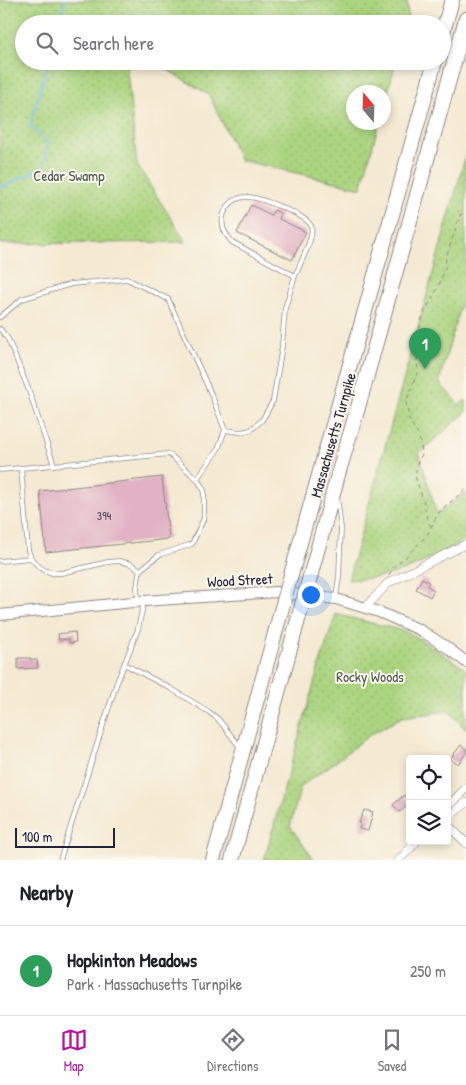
<!DOCTYPE html>
<html lang="en">
<head>
<meta charset="utf-8">
<style>
  body { margin:0; font-family:"Patrick Hand",sans-serif; background:#f2f2f2; color:#202124 }
  .controls { position:absolute; right:15px; bottom:15px; display:grid; overflow:hidden; border-radius:5px; box-shadow:0 2px 8px #0003 }
  .controls button { width:45px; height:45px; display:grid; place-items:center; padding:0; border:0; border-bottom:1px solid #e0e0e0; background:#fff; color:#202124; font:25px sans-serif }
  .compass { position:absolute; left:346px; top:85px; width:45px; height:45px; border-radius:50%; background:#fff; box-shadow:0 2px 8px #0003; rotate:341deg }
  .scale { position:absolute; left:15px; bottom:12px; width:100px; box-sizing:border-box; padding-left:5px; border:2px solid #22223b; border-top:0; font-size:14px; line-height:18px; white-space:nowrap; color:#22223b; -webkit-text-stroke:4px #fbf7ec; paint-order:stroke }
  .you { position:absolute; left:310px; top:594px; width:18px; height:18px; margin:-12px; border:4px solid #fff; border-radius:50%; background:#1a73e8; box-shadow:0 0 0 8px #1a73e833 }
  .badge { display:grid; place-items:center; width:32px; height:32px; border-radius:50%; background:#b5179e; color:#fff; font-size:16px; font-weight:700 }
  .pin { position:absolute; translate:-50% -41px; filter:drop-shadow(0 1px 2px #0008) }
  .pin::after { content:''; position:absolute; top:26px; width:18px; height:15px; background:inherit; clip-path:polygon(0 0,100% 0,50% 100%) }
  .list { margin:0; padding:0; list-style:none }
  h2 { display:flex; justify-content:space-between; align-items:center; height:65px; margin:0; padding:0 20px; font-size:21px }
  h2 small { font-size:16px; font-weight:400; color:#757577 }
  .list li { display:grid; grid-template-columns:32px 1fr auto; gap:15px; align-items:center; box-sizing:border-box; height:90px; padding:0 20px; border-top:1px solid #e0e0e0 }
  .list b { display:block; font-size:19px; white-space:nowrap }
  .list p { margin:0; font-size:16px; white-space:nowrap; color:#757577 }
  .list em { font-size:16px; font-style:normal; color:#757577 }
  .icon { flex:none; width:28px; height:28px; fill:none; stroke:currentColor; stroke-width:2; stroke-linecap:round; stroke-linejoin:round }
  .map { position:relative; flex:none; width:466px; height:860px; overflow:hidden }
  .search { position:absolute; background:#fff; box-shadow:0 2px 8px #0003; left:15px; right:15px; top:15px; height:55px; display:flex; align-items:center; gap:12px; box-sizing:border-box; padding:0 18px; border-radius:28px; color:#757577; font-size:19px }
  .sheet { height:155px; background:#fff }
  nav { display:flex; justify-content:space-around; align-items:center; box-sizing:border-box; height:70px; border-top:1px solid #e0e0e0; background:#fff; font-size:14px; color:#757577 }
  nav a { display:grid; justify-items:center; gap:2px }
  nav .on { color:#b5179e }
  .map>svg:first-child { display:block }
</style>
</head>
<body>
<div class="map">
<svg width="466" height="860" viewBox="0 0 466 860">
  <defs>
    <pattern id="park-dots" width="8" height="8" patternUnits="userSpaceOnUse" patternTransform="scale(1.25)"><rect width="8" height="8" fill="#abd47f"/><path d="M2 2h.1M6 6h.1" fill="none" stroke="#93b66f" stroke-width="1.8" stroke-linecap="round"/></pattern>
  </defs>
  <rect width="100%" height="100%" fill="#fbf7ec"/>
  <filter id="ink" filterUnits="userSpaceOnUse"><feTurbulence type="fractalNoise" baseFrequency=".02" numOctaves="2"/><feDisplacementMap in="SourceGraphic" scale="10" xChannelSelector="R" yChannelSelector="G"/><feConvolveMatrix kernelMatrix="1 2 1 2 8 2 1 2 1" color-interpolation-filters="sRGB"/></filter>
  <filter id="wash" filterUnits="userSpaceOnUse"><feTurbulence type="fractalNoise" baseFrequency=".0096" numOctaves="4" result="noise"/><feDisplacementMap in="SourceGraphic" scale="20" xChannelSelector="R" yChannelSelector="G"/><feGaussianBlur stdDeviation="1.12" result="paint"/><feColorMatrix in="noise" values="0 0 0 0 0 0 0 0 0 0 0 0 0 0 0 0 0 1.4 0 .05"/><feComposite in="paint" operator="in"/></filter>
  <g filter="url(#wash)">
    <rect width="100%" height="100%" fill="#f4e9d2"/>
    <path fill="url(#park-dots)" stroke="#667b5d" d="M0,0H407L408,18L406,24H24V61H126L137,165L186,242L0,244Z
      M153,61H396L384,106V92H354V122L379,123L361,188L240,160L209,95Z
      M466,154V286L439,382L459,405L466,400V412L419,453L437,514L466,492V539C450,548 434,558 417,565C396,575 372,579 348,580Z
      M336,614L408,632L463,667L466,670V730L449,711L402,717L368,736L338,760L301,786L290,826L314,860H264L319,666Z"/>
    <g fill="none" stroke-linecap="round" stroke-linejoin="round">
      <path stroke="#75bfee" stroke-width="2" d="M58,24L65,0
        M0,188L44,167L47,142L30,126L48,61"/>
    </g>
    <g id="blocks">
      <path fill="#e1b1c4" d="M251,205L271,215L274,210L281,214L279,219L306,232L292,260L237,233Z
        M162,477L169,539L46,552L40,491Z
        M422,578L429,582L427,586L434,590L430,597L416,589Z
        M75,632L76,642L69,643V639L59,640L58,634Z
        M18,658H31V660H37L38,668L18,669Z
        M461,745L466,749V753L458,764L450,759Z
        M404,795L410,803L400,812L393,805Z
        M364,810L373,812L368,831L359,829L361,823H359Z"/>
    </g>
  </g>
  <g filter="url(#ink)">
    <use href="#blocks" fill-opacity="0" stroke="#8b8686" stroke-width="1"/>
    <g fill="none" stroke-linecap="round" stroke-linejoin="round">
      <defs>
        <path id="service" d="M0,317L22,299L71,284L127,279L168,299L212,396L225,430L218,449L197,479L204,490V518L192,544L159,555L140,570L139,574L137,588L138,600
          M0,329L8,339L28,388L54,465
          M225,430L240,432L251,430L262,420L273,401L282,346L285,308L295,276L232,242C228,237 224,233 223,226C220,212 232,197 246,197C257,196 307,215 311,226C315,236 299,266 295,276
          M0,470L21,468
          M0,561L31,558
          M140,570L131,564L119,561L108,562L61,573H52L44,570L37,565L31,558L28,550L21,468L169,454L197,479
          M336,597L339,577L341,528L337,497
          M124,664L170,688L209,712L218,719L240,747
          M60,860L116,685L138,629L144,601"/>
        <path id="minor" d="M366,607L388,583L466,544
          M447,807L466,788
          M447,818L466,803
          M447,824L466,843
          M399,860L417,841"/>
        <path id="secondary" d="M0,615L144,601L276,592L336,599L379,612L420,630L445,646L466,662"/>
        <path id="motorway" d="M442,35L452,0
          M291,575L435,61
          M310,577L339,471L357,411L466,19
          M213,860L280,615
          M232,860L299,616"/>
      </defs>
      <use href="#service" stroke="#8b8686" stroke-width="5.5"/>
      <use href="#minor" stroke="#8b8686" stroke-width="9"/>
      <use href="#secondary" stroke="#8b8686" stroke-width="12"/>
      <use href="#motorway" stroke="#8b8686" stroke-width="16"/>
      <path stroke="#8b8686" stroke-width="1" stroke-dasharray="4 4" stroke-linecap="butt" d="M431,526L428,523L424,503L415,476L418,460L422,455V452L419,436L410,422L406,402L418,372L417,361L419,350V330L424,312L438,288L445,268L446,258L460,215L466,213
        M389,575L394,566L405,558L423,539L429,532L437,515L441,510L466,489"/>
      <use href="#service" stroke="#fff" stroke-width="4"/>
      <use href="#minor" stroke="#fff" stroke-width="8"/>
      <use href="#secondary" stroke="#fff" stroke-width="10"/>
      <use href="#motorway" stroke="#fff" stroke-width="14"/>
      <defs>
        <path id="motorway-bridge" d="M280,615L291,575
          M299,616L310,577"/>
      </defs>
      <use href="#motorway-bridge" stroke="#8b8686" stroke-width="16" stroke-linecap="butt"/>
      <use href="#motorway-bridge" stroke="#fff" stroke-width="14"/>
    </g>
  </g>
  <g text-anchor="middle" dominant-baseline="central" stroke-width="4" stroke-linejoin="round" paint-order="stroke">
    <g font-size="12" fill="#52465d">
      <text x="104" y="515">394</text>
    </g>
    <g font-size="15" fill="#4b574f" stroke="#fbf7ec">
      <text x="69" y="175">Cedar Swamp</text>
      <text x="370" y="676">Rocky Woods</text>
    </g>
    <g font-size="15" fill="#22223b" stroke="#fbf7ec">
      <text transform="translate(333 435) rotate(-74)">Massachusetts Turnpike</text>
      <text transform="translate(240 580) rotate(-3)">Wood Street</text>
    </g>
  </g>
</svg>
<div class="controls">
<button><svg class="icon" aria-label="locate" viewBox="0 0 24 24"><circle cx="12" cy="12" r="6"/><path d="M12 2v4M12 18v4M2 12h4M18 12h4"/></svg></button>
<button><svg class="icon" aria-label="layers" viewBox="0 0 24 24"><path d="M12 4l9 5-9 5-9-5zM3 14l9 5 9-5"/></svg></button>
</div>
<svg class="compass" viewBox="-18 -18 36 36"><path d="M0-13l5 13h-10z" fill="#e53935"/><path d="M0 13l5-13h-10z" fill="#757577"/></svg>
<div class="scale">100 m</div>
<div class="you"></div>
<div class="pin badge" style="left:425px;top:369px;background:#2e9e5b">1</div>
<div class="search"><svg class="icon" aria-label="search" viewBox="0 0 24 24"><circle cx="10" cy="10" r="6"/><path d="M15 15l6 6"/></svg>Search here</div>
</div>
<section class="sheet">
<h2>Nearby<small></small></h2>
<ul class="list">
<li><span class="badge" style="background:#2e9e5b">1</span><div><b>Hopkinton Meadows</b><p>Park · Massachusetts Turnpike</p></div><em>250 m</em></li>
</ul>
</section>
<nav>
<a class="on"><svg class="icon" aria-label="map" viewBox="0 0 24 24"><path d="M3 6l6-2 6 2 6-2v14l-6 2-6-2-6 2zM9 4v14M15 6v14"/></svg>Map</a>
<a><svg class="icon" aria-label="directions" viewBox="0 0 24 24"><path d="M12 3l9 9-9 9-9-9zM9 14v-3h6M13 9l2 2-2 2"/></svg>Directions</a>
<a><svg class="icon" aria-label="saved" viewBox="0 0 24 24"><path d="M7 4h10v16l-5-4-5 4z"/></svg>Saved</a>
</nav>
</body>
</html>
